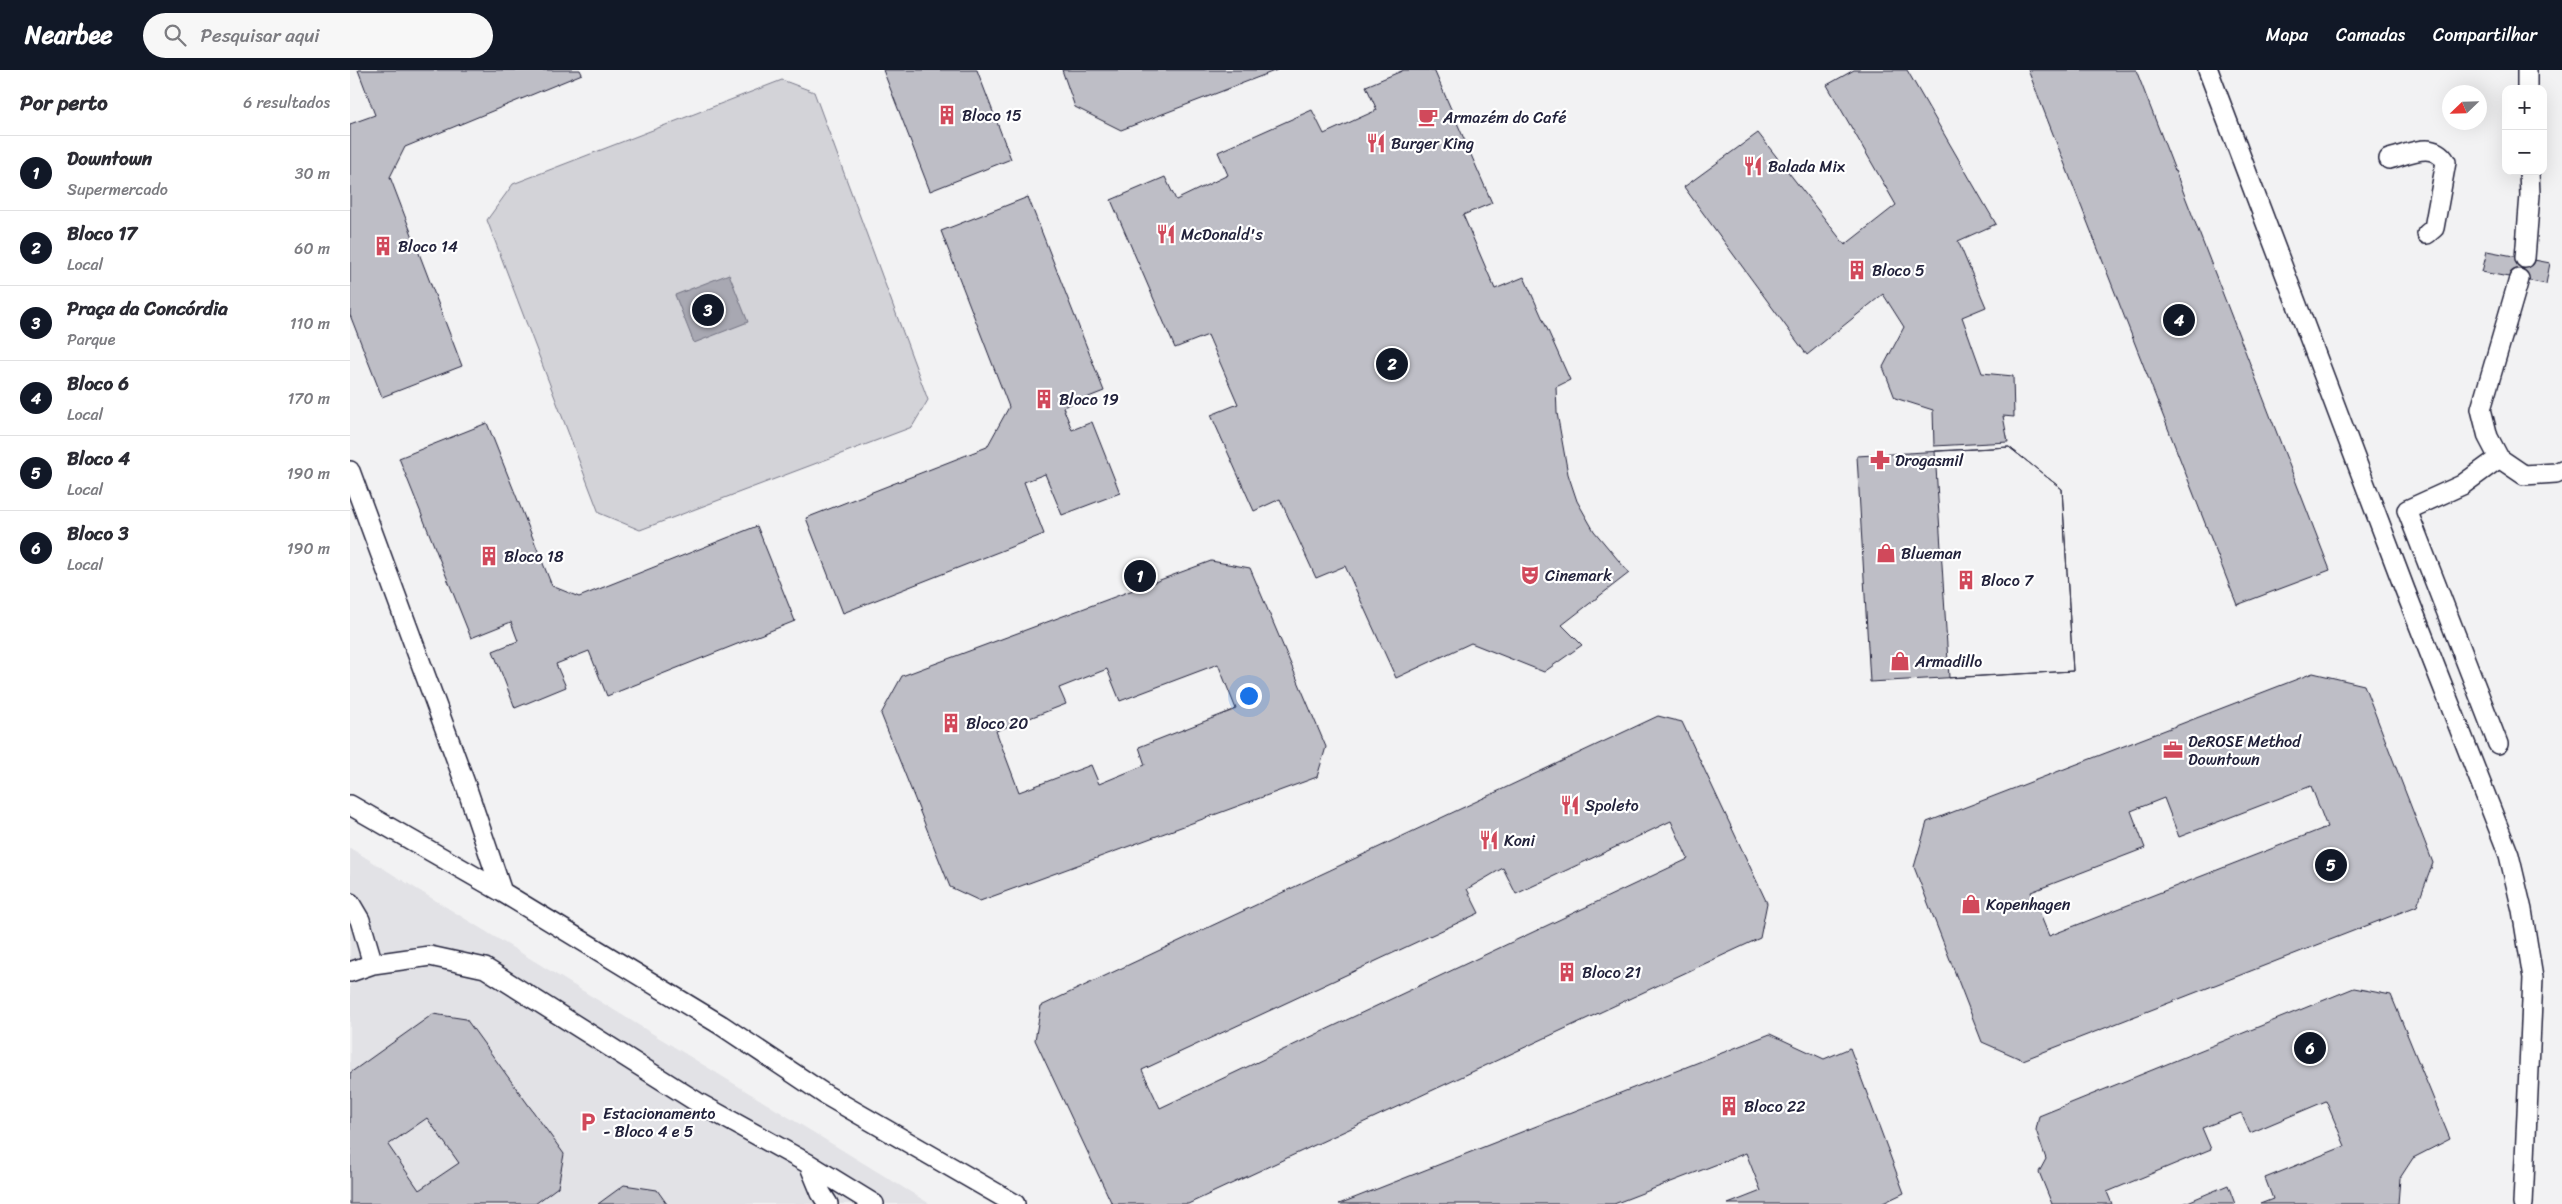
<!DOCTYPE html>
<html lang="pt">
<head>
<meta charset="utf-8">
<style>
  body { margin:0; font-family:Sriracha,sans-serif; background:#f7f7f7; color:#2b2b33 }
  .controls { position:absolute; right:15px; top:15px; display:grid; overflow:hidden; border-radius:10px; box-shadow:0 5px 20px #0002 }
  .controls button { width:45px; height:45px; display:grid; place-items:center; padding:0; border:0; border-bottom:1px solid #e1e1e2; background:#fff; color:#2b2b33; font:25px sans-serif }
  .compass { position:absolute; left:2092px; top:15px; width:45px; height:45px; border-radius:50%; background:#fff; box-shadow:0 5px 20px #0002; rotate:247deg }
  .you { position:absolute; left:898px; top:625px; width:18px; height:18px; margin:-12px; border:4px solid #fff; border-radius:50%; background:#1a73e8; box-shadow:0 0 0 8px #1a73e833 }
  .badge { display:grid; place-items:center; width:32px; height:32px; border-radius:50%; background:#111827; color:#fff; font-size:16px; font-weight:700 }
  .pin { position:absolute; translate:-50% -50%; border:2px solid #fff; box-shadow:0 1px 5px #0006 }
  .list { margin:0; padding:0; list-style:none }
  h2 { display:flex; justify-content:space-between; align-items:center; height:65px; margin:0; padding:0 20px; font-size:21px }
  h2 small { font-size:16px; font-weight:400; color:#7c7c81 }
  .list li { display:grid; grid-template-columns:32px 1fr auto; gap:15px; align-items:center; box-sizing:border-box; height:75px; padding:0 20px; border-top:1px solid #e1e1e2 }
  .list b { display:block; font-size:19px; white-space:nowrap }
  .list p { margin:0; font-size:16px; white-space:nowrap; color:#7c7c81 }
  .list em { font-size:16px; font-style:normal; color:#7c7c81 }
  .icon { flex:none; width:28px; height:28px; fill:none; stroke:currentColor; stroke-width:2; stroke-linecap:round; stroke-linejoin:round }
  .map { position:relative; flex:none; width:2212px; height:1134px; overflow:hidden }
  header { display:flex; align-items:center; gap:30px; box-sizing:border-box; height:70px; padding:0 25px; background:#111827; color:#fff }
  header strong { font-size:24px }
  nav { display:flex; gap:28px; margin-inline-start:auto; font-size:18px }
  .search { width:350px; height:45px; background:#f7f7f7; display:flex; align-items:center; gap:12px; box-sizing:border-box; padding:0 18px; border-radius:28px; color:#7c7c81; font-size:19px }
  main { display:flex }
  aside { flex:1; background:#fff }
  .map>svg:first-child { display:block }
</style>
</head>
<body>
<header>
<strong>Nearbee</strong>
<div class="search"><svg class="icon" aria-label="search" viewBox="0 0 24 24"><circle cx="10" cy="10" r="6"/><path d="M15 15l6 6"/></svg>Pesquisar aqui</div>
<nav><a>Mapa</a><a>Camadas</a><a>Compartilhar</a></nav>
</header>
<main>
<aside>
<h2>Por perto<small>6 resultados</small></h2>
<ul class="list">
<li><span class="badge">1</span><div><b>Downtown</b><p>Supermercado</p></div><em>30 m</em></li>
<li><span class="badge">2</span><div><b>Bloco 17</b><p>Local</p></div><em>60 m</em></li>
<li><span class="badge">3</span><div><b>Praça da Concórdia</b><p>Parque</p></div><em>110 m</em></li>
<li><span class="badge">4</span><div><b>Bloco 6</b><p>Local</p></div><em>170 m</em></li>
<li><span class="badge">5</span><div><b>Bloco 4</b><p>Local</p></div><em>190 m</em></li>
<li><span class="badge">6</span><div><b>Bloco 3</b><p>Local</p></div><em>190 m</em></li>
</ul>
</aside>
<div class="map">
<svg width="2212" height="1134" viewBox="0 0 2212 1134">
  <rect width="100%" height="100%" fill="#f2f2f3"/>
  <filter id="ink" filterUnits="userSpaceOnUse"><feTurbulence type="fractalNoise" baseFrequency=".02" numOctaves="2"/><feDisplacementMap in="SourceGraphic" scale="10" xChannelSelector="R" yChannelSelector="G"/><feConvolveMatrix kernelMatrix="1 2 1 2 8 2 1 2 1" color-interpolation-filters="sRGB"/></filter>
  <g filter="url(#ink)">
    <path fill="#e2e2e6" d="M0,778L580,1134H0Z"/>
    <path fill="#d3d3d8" stroke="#7a7a8a" d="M432,10L464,22L578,330L562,357L290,460L249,443L137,150L163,114Z"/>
    <path fill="#a8a8b2" stroke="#727282" d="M379,204L398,252L344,273L325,225Z"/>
    <path fill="#bebec6" stroke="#22223b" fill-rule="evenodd" d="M8,0H230L232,4L55,77L40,107L112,296L32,327L0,245V54L25,45Z
      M533,0H627L661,89L580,121Z
      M712,0H927L771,60L725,37Z
      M1054,0H1084L1142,133L1113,145L1145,219L1174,207L1220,310L1206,317L1207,343L1218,404L1227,431L1244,461L1279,503L1212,555L1232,575L1194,602L1121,573L1046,608L995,496L966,508L930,429L904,441L861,345L888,334L858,265L825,278L761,130L815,107L826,130L878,105L868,82L962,40L974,64L1027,40L1016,16Z
      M1504,0H1557L1646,154L1608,171L1636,237L1612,247L1632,303L1663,306L1664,347L1653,346L1658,372L1584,376L1583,340L1545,328L1533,297L1554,257L1533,224L1457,285L1334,117L1408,63L1495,175L1546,135L1477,15Z
      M1678,0H1786L1980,500L1887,535Z
      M678,127L754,321L713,337L722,360L742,352L770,423L712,445L695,404L674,412L694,464L493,543L456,448L637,377L659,337L591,161Z
      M2137,181L2200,193L2196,214L2132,202Z
      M137,353L202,516L229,527L407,456L445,551L257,626L239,581L206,594L216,617L165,638L143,581L168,571L161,552L121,568L49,388Z
      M1659,377L1712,419L1723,601L1520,612L1507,386Z
      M1659,377L1712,419L1723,601L1599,608L1585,381Z
      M861,491L900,498L976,677L967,707L630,831L600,817L531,644L552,606ZM868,594L886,639L789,677L795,695L749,714L741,695L669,722L646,661L716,634L709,618L757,599L770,631Z
      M1963,603L2014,615L2083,793L2067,836L1673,990L1632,972L1564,797L1577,752ZM1961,716L1977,757L1699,866L1681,822L1795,778L1781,741L1814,728L1829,767Z
      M1308,646L1332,652L1417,833L1410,868L838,1134H762L685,970L691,936ZM1321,751L1338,789L810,1038L792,1000L1129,843L1117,819L1153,798L1166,824Z
      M2004,918L2041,925L2100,1069L2063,1088L2050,1108L2048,1134H1910L1923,1129L1915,1108L1995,1076L1976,1031L1900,1063L1891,1043L1852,1058L1861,1079L1757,1122L1762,1134H1702L1689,1102L1696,1089L1686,1060L1689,1046Z
      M83,944L116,949L214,1084L208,1117L185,1134H0V1003ZM77,1048L109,1093L69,1120L38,1075Z
      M1420,964L1474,989L1500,978L1554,1123L1531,1134H1378L1411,1121L1396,1083L1264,1134H989Z
      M274,1115L307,1120L317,1134H248Z
      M1878,1115L1885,1134H1833Z"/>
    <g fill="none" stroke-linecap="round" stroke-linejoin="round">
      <defs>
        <path id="service" d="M1858,0L2055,520L2159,785L2172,840L2183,908L2173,1134
          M2177,19V0
          M2039,89C2059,84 2083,70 2096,92L2084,158L2077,164
          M2175,188L2180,125L2179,101
          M2169,209L2131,339L2138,367L2149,388L2174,405L2206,403L2212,400
          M0,401L115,713L152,822
          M2148,674L2057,440L2112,415L2149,388
          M0,735L152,822L371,955L476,1025L665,1134
          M0,833L10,850L23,894
          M0,902L23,894L80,886L135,898L347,1032L459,1094L524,1134
          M459,1094L471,1123L478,1134"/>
      </defs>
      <use href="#service" stroke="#22223b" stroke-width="22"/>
      <use href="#service" stroke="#fff" stroke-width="19"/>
    </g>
  </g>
  <defs>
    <symbol id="building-bare" viewBox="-9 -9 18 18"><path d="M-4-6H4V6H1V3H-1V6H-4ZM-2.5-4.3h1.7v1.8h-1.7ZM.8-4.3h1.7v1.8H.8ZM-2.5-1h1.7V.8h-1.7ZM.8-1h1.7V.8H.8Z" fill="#d1495b" stroke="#fff" stroke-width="2.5" paint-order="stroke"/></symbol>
    <symbol id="cafe-bare" viewBox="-9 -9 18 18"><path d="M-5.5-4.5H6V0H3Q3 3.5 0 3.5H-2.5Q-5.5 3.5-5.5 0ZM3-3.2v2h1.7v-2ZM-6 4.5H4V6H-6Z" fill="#d1495b" stroke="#fff" stroke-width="2.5" paint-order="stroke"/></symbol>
    <symbol id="restaurant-bare" viewBox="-9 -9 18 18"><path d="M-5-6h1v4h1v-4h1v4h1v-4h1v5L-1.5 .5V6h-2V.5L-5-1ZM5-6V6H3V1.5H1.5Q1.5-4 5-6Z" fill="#d1495b" stroke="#fff" stroke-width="2.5" paint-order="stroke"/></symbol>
    <symbol id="pharmacy-bare" viewBox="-9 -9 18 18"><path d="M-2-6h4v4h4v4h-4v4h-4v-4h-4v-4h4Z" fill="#d1495b" stroke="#fff" stroke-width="2.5" paint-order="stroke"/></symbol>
    <symbol id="shop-bare" viewBox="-9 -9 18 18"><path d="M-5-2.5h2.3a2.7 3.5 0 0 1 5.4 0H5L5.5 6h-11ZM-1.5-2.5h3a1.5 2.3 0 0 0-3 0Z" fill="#d1495b" stroke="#fff" stroke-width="2.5" paint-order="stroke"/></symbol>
    <symbol id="theatre-bare" viewBox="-9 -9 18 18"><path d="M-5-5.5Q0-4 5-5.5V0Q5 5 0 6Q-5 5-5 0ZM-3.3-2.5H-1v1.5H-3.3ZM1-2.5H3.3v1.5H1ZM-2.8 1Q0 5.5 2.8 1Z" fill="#d1495b" stroke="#fff" stroke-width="2.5" paint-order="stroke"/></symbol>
    <symbol id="office-bare" viewBox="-9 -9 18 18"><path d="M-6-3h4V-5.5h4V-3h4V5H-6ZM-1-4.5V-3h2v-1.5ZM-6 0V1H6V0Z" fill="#d1495b" stroke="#fff" stroke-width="2.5" paint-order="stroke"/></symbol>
    <symbol id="parking-bare" viewBox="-9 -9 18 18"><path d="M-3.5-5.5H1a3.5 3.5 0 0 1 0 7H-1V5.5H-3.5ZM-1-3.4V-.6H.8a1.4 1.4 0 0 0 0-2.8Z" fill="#d1495b" stroke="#fff" stroke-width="2.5" paint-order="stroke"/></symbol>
  </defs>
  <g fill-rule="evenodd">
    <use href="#building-bare" x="583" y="31" width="28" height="28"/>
    <use href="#cafe-bare" x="1064" y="33" width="28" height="28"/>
    <use href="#restaurant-bare" x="1012" y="59" width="28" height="28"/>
    <use href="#restaurant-bare" x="1389" y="82" width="28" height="28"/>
    <use href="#restaurant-bare" x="802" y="150" width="28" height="28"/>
    <use href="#building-bare" x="19" y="162" width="28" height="28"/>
    <use href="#building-bare" x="1493" y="186" width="28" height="28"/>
    <use href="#building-bare" x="680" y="315" width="28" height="28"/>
    <use href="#pharmacy-bare" x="1516" y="376" width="28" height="28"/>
    <use href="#shop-bare" x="1522" y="469" width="28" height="28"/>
    <use href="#building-bare" x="125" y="472" width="28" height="28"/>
    <use href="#theatre-bare" x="1166" y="491" width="28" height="28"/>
    <use href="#building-bare" x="1602" y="496" width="28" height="28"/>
    <use href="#shop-bare" x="1536" y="577" width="28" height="28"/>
    <use href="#building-bare" x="587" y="639" width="28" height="28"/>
    <use href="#office-bare" x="1809" y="666" width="28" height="28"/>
    <use href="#restaurant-bare" x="1206" y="721" width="28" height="28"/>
    <use href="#restaurant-bare" x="1125" y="756" width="28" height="28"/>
    <use href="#shop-bare" x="1607" y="820" width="28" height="28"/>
    <use href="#building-bare" x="1203" y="888" width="28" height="28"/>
    <use href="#building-bare" x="1365" y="1022" width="28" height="28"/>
    <use href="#parking-bare" x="224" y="1038" width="28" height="28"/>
  </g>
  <g text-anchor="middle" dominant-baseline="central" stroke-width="4.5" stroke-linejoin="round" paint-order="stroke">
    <g font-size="16" fill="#22223b" stroke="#fff" text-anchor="start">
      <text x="612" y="45">Bloco 15</text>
      <text x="1093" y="47">Armazém do Café</text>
      <text x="1041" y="73">Burger King</text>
      <text x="1418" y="96">Balada Mix</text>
      <text x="831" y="164">McDonald's</text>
      <text x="48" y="176">Bloco 14</text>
      <text x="1522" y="200">Bloco 5</text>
      <text x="709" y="329">Bloco 19</text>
      <text x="1545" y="390">Drogasmil</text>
      <text x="1551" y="483">Blueman</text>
      <text x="154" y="486">Bloco 18</text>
      <text x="1195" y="505">Cinemark</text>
      <text x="1631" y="510">Bloco 7</text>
      <text x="1565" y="591">Armadillo</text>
      <text x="616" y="653">Bloco 20</text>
      <text x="1838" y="671">DeROSE Method<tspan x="1838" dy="18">Downtown</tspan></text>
      <text x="1235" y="735">Spoleto</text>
      <text x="1154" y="770">Koni</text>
      <text x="1636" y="834">Kopenhagen</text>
      <text x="1232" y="902">Bloco 21</text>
      <text x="1394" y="1036">Bloco 22</text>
      <text x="253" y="1043">Estacionamento<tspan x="253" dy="18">- Bloco 4 e 5</tspan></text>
    </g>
  </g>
</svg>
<div class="controls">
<button>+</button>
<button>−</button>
</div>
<svg class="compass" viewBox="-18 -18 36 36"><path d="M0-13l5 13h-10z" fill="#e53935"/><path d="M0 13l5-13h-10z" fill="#7c7c81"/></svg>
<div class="you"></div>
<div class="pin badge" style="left:790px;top:506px">1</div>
<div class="pin badge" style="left:1042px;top:294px">2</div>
<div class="pin badge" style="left:358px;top:240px">3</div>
<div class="pin badge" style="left:1829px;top:250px">4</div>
<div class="pin badge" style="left:1981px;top:795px">5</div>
<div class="pin badge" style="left:1960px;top:978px">6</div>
</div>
</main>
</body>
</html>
